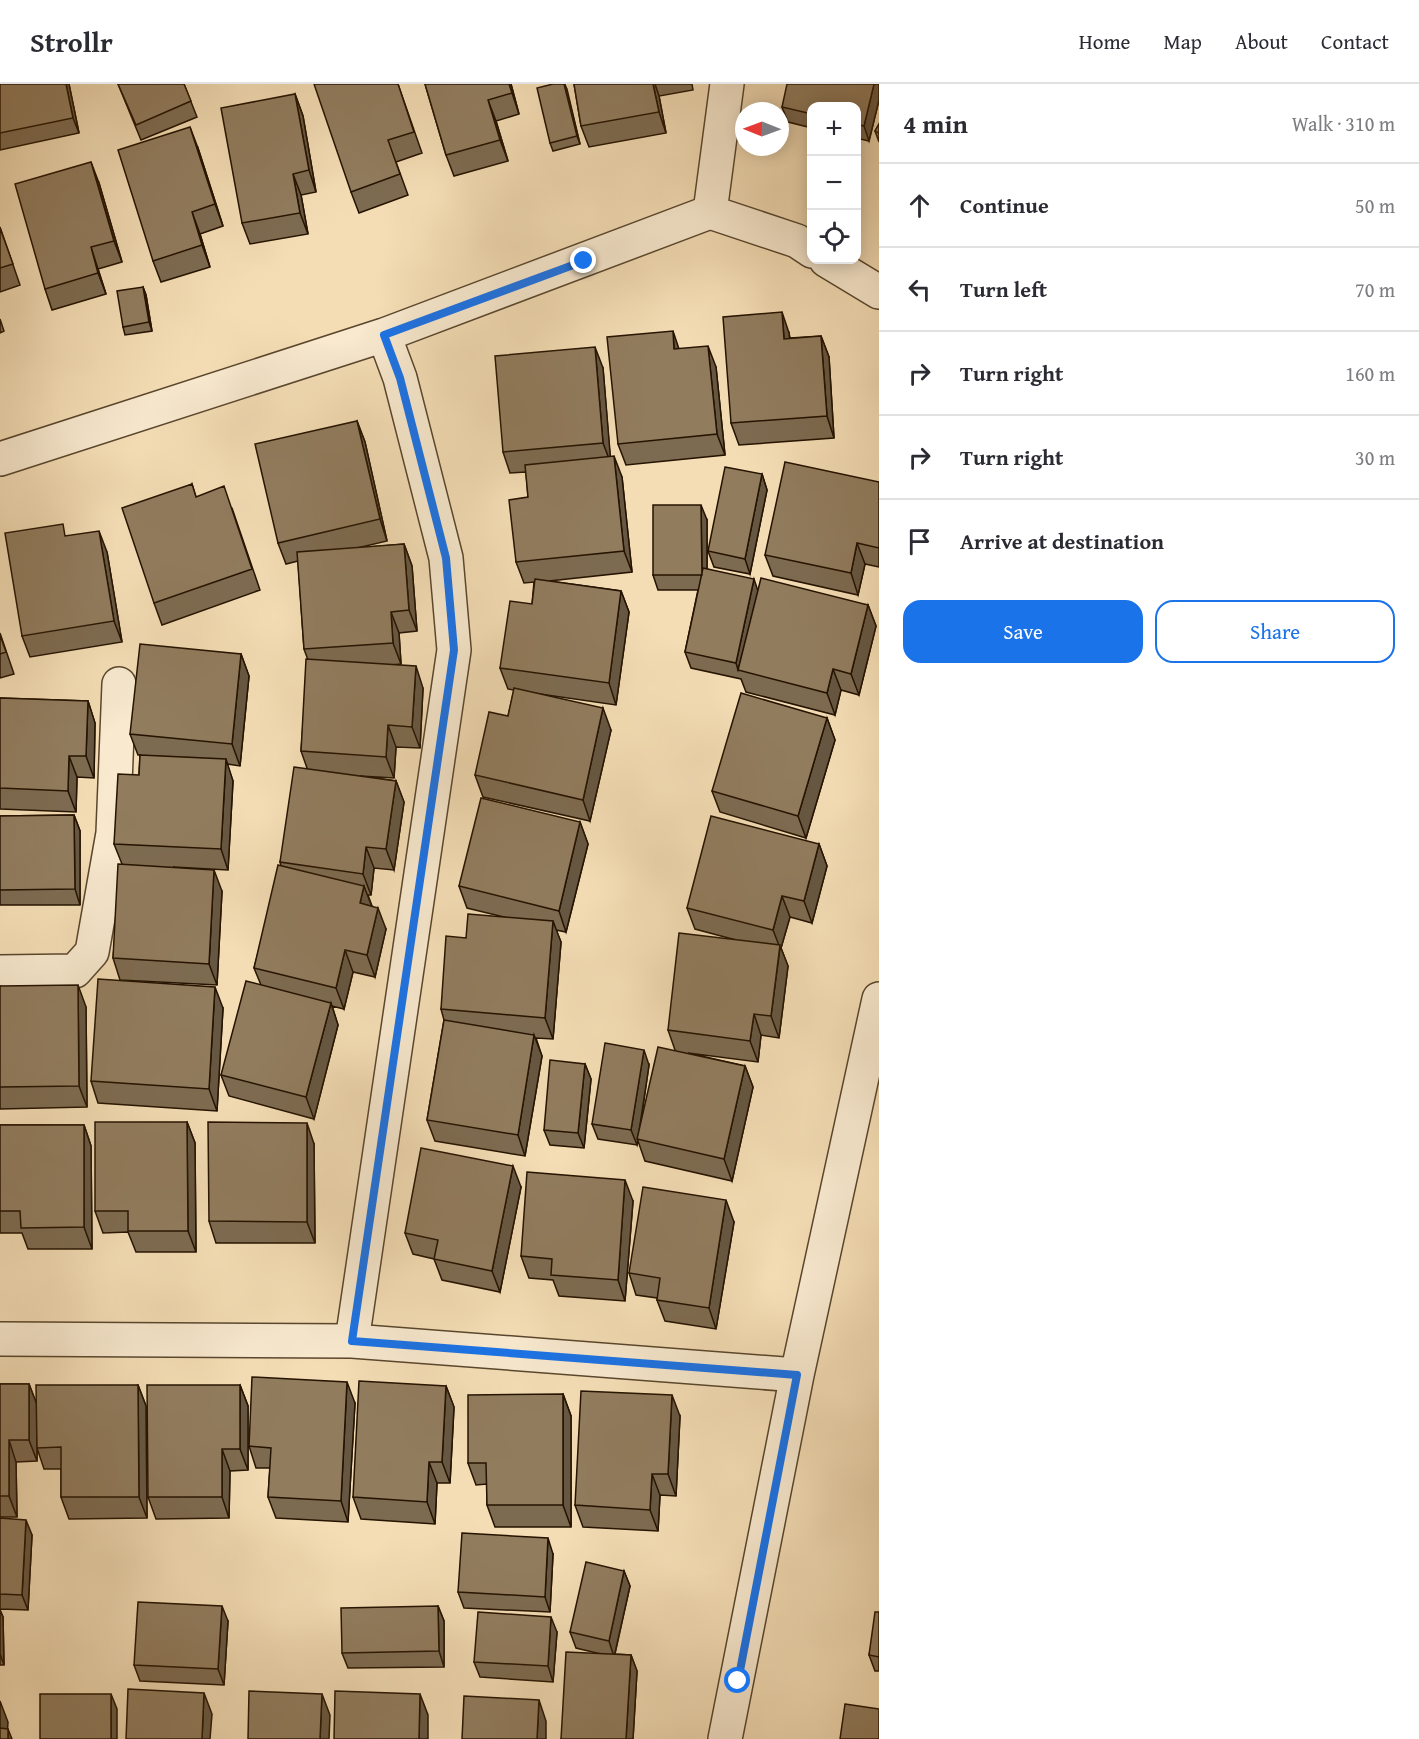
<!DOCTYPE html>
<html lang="en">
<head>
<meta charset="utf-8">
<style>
  body { margin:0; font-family:"Gentium Book Plus",serif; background:#f2f2f3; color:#2b2b33 }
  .controls { position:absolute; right:18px; top:18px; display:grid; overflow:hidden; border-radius:12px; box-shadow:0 3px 15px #0003 }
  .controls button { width:54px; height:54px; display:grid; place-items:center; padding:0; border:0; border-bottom:2px solid #e1e1e2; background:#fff; color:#2b2b33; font:30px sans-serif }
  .compass { position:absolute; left:735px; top:18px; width:54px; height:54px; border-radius:50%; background:#fff; box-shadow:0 3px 15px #0003; rotate:271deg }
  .stop { position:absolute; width:18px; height:18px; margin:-14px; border:4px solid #1a73e8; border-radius:50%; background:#fff }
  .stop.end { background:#1a73e8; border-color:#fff; box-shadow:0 2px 6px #0008 }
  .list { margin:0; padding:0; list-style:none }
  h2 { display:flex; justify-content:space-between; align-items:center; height:78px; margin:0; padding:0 24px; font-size:26px }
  h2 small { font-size:20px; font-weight:400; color:#7c7c81 }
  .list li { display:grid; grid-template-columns:39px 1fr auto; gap:18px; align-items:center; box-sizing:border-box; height:84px; padding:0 24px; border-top:2px solid #e1e1e2 }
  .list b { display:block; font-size:22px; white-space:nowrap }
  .list em { font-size:20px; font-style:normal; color:#7c7c81 }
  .actions { display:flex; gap:12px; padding:18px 24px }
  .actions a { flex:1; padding:14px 0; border:2px solid #1a73e8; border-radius:18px; text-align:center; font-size:21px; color:#1a73e8 }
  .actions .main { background:#1a73e8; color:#fff }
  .icon { flex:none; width:33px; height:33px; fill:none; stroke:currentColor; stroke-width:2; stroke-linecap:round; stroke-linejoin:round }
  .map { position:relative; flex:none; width:879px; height:1655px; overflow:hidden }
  header { display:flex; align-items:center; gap:36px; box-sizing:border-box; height:84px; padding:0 30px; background:#fff; border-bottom:2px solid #e1e1e2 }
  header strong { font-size:28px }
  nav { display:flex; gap:33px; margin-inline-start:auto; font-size:21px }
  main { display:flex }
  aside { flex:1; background:#fff }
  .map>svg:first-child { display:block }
</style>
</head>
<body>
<header>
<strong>Strollr</strong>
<nav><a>Home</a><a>Map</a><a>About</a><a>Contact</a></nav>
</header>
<main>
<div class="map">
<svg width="879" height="1655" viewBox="0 0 879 1655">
  <rect width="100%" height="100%" fill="#f4ddb5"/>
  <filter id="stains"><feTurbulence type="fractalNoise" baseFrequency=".00333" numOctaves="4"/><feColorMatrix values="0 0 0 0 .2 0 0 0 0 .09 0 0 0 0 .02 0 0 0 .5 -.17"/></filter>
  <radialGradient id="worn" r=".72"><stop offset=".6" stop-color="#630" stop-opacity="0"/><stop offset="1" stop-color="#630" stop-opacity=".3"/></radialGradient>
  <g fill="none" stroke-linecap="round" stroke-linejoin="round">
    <defs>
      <path id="minor" d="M710,128L727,0
        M826,176L879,208
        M0,375L384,251L710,128L797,157L812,167
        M0,888L75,887L92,868L113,749L119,600
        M0,1255L352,1257L797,1291
        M352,1257L454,566L446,474L400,294L384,251
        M725,1655L797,1291L879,915"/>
    </defs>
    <use href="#minor" stroke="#59462d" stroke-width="36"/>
    <use href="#minor" stroke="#f8e9cf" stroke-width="33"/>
  </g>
  <path fill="#7d6b51" stroke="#251300" stroke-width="1.5" d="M0,0H69L79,49L0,66Z
    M118,0H184L197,33L141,56Z
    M398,0L422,69L396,78L408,111L359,129L351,108Z
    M425,0H511L519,30L496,37L508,77L454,92L446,71Z
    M565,0L580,60L553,67L550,59Z
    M574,0H692L693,6L659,12L666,49L589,63L581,42Z
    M879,0V16L869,57L856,54V22H812V44L788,38L782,23Z
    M295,10L303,32L316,108L301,111L308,150L250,160L242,139Z
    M879,40V58L875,47Z
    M198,64L223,142L200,150L210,183L161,198L153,177Z
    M99,99L122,178L98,185L106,210L52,226L45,205Z
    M0,143L20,201L0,208Z
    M143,203L146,211L152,247L125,251L123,243Z
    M0,235L4,247L0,249Z
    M789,249L790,254L821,252L829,273L834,354L739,361L731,339Z
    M679,265L716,283L725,371L626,381L618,360Z
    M603,284L610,372L622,393L632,488L549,497L621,507L629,528L616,621L533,609L611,646L590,737L483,713L475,691L508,632L514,606L508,605L500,584L532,520L534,498L524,499L516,478L528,413L526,388L510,389L503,368Z
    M357,337L365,358L387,457L357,464L404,460L412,482L417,547L399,549L401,580L391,581L423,604L420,664L396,663L394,694L360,692L396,697L404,718L394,786L374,784L371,811H368L372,822L386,845L375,893L353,888L344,925L332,922L338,941L314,1035L229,1012L221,991L261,901L254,884L281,782L280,778L307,684L301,667L308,576L304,565L298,477L286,480L278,459Z
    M762,390L767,406L750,490L714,483L708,467Z
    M879,398V483L865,480L858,511L773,492L765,471Z
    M192,400L196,413L232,424L260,506L162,541L154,519Z
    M707,436V485L758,507L868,521L876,542L859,611L841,606L835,631L746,608L741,595L691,584L685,568L698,506H658L653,491Z
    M67,452L107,468L122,558L30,573L22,552Z
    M0,549L14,590L0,594Z
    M241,570L249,592L240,682L227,680L233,697L228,786L173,783L222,807L217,901L120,896L113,874L122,780L114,760L139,691L140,671H138L130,650Z
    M0,614L88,617L95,639L94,694L77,693L76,728L0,725Z
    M827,634L835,656L806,754L720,728L712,707Z
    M74,731L80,747V821H0V732Z
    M580,738L588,760L566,848L556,846L561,858L553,955L536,954L542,972L525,1072L435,1057L427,1036L444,936L441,925L466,854L504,833L467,824L459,802Z
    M819,760L827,782L812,839L790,833L781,864L788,882L779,954L761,951L758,978L688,969L745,982L753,1003L732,1097L645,1077L638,1057L637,1061L598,1055L592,1040L649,981L640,1045L675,966L668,946L736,856L695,845L687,824Z
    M0,902L86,923L87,1023L0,1025Z
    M223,924L217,1027L98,1019L91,997Z
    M585,980L591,995L584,1064L550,1061L544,1046Z
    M187,1038L195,1059L196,1168H136L128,1148L103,1149L95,1127Z
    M0,1041H84L91,1062L92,1165H28L22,1149H0Z
    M314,1060L315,1159H216L209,1137Z
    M521,1103L500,1208L442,1196L434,1175L413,1170L405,1149Z
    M633,1117L625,1217L559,1212L553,1196L529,1194L521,1172Z
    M734,1138L716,1245L665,1237L657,1216V1214L636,1211L629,1189Z
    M0,1300H29L37,1321L138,1301L146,1322L147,1434L69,1435L61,1413V1385H44L37,1364V1377L16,1378L17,1433H0Z
    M240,1301L248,1322V1386L230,1387L229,1434L156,1435L148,1413Z
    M446,1302L454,1323L450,1399H437L435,1440L361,1435L353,1413Z
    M563,1310L571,1332V1443H495L487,1421V1400L476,1401L468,1379Z
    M355,1319L348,1438L276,1434L268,1413L270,1384H256L249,1362Z
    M680,1332L676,1412L660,1411L658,1447L583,1443L575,1421Z
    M0,1434L32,1451L28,1526L0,1525Z
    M553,1470L550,1528L464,1524L458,1508Z
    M624,1487L630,1502L615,1570L631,1571L637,1587L633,1655H561L601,1570L576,1564L570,1548Z
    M438,1522L444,1537V1583L348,1584L342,1569Z
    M0,1526L3,1533L4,1581H0Z
    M879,1528V1587H875L869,1571Z
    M228,1537L224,1601L140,1597L134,1581Z
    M557,1548L553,1598L480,1593L474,1578Z"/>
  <path fill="#665742" stroke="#251300" stroke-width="1.5" d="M66,0H69L79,49L73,34Z
    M509,0H511L519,30Z
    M564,0L567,5L580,60L577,52Z
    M653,0H655L659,12L666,49L659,28Z
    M874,0H879V16L869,57L864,42Z
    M295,10L303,32L316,108L309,86Z
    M488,16L496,37L508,77L500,56Z
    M190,43L198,64L223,142L215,120Z
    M91,78L99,99L122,178L114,157Z
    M293,90L301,111L308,150L300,129Z
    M192,128L200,150L210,183L202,161Z
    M91,163L98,185L106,210L98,189Z
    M143,203L146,211L152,247L149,238Z
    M782,228L789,249L792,276L784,255Z
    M673,247L680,268L674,265Z
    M821,252L829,273L834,354L827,332Z
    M708,262L716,283L725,371L717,350Z
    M595,263L603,284L611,380L603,359Z
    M357,337L365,358L387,457L380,435Z
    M614,372L622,393L632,488L624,467Z
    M762,390L767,406L750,490L745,475Z
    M701,421L707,436V506L702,491Z
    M99,447L107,468L122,558L114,537Z
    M857,459L865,480L858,511L851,489Z
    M404,460L412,482L417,547L409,526Z
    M754,495L759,510L738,586L736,579Z
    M621,507L629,528L616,621L609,599Z
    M868,521L876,542L859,611L851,590Z
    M391,528L399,549L401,580L393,559Z
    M241,570L249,592L240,682L232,660Z
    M416,582L423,604L420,664L412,643Z
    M833,585L841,606L835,631L827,609Z
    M88,617L95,639L94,694L86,672Z
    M603,624L611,646L590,737L583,716Z
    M827,634L835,656L806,754L798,732Z
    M388,641L396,663L394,694L386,673Z
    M69,672L77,693L76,728L68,707Z
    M226,675L233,697L228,786L221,765Z
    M396,697L404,718L394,786L386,765Z
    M74,731L80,747V821L75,805Z
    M580,738L588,760L566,848L559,827Z
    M819,760L827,782L812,839L804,817Z
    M366,763L374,784L371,811L363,790Z
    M214,786L222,807L217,901L209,880Z
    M364,802L372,823L360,819Z
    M782,812L790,833L781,864L788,882L779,954L771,932L780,864L773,846Z
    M378,824L386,845L375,893L367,871Z
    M553,837L561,858L553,955L545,934Z
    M345,866L353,888L344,925L336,904Z
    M78,901L86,923L87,1023L79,1002Z
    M215,903L223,924L217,1027L209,1005Z
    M331,919L338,941L314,1035L306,1013Z
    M754,930L761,951L758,978L750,957Z
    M534,951L542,972L525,1072L518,1051Z
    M644,966L649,981L637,1061L631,1046Z
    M585,980L591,995L584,1064L578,1049Z
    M745,982L753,1003L732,1097L724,1075Z
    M187,1038L195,1059L196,1168L188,1147Z
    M307,1039L314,1060L315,1159L307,1138Z
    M84,1041L91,1062L92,1165L84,1143Z
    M513,1082L521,1103L500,1208L492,1187Z
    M625,1096L633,1117L625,1217L618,1196Z
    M726,1116L734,1138L716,1245L709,1224Z
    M347,1298L355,1319L348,1438L341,1417Z
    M29,1300L37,1321V1377L29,1356Z
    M138,1301L146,1322L147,1434L139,1413Z
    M240,1301L248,1322V1386L240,1365Z
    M446,1302L454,1323L450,1399L442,1378Z
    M563,1310L571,1332V1443L563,1421Z
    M672,1311L680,1332L676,1412L668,1390Z
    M9,1356L16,1378L17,1433L9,1412Z
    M222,1365L230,1387L229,1434L222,1413Z
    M429,1378L437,1399L435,1440L427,1418Z
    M652,1390L660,1411L658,1447L650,1426Z
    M26,1436L32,1451L28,1526L22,1511Z
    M548,1454L553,1470L550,1528L545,1513Z
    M624,1487L630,1502L614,1573L609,1557Z
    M222,1522L228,1537L224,1601L218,1585Z
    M438,1522L444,1537V1583L439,1567Z
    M0,1526L3,1533L4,1581L0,1570Z
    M551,1533L557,1548L553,1598L548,1582Z
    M631,1571L637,1587L633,1655H626Z
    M204,1609L212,1630L210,1655H202Z
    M111,1610L117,1625V1655H111Z
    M322,1610L330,1631L329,1655H320Z
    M420,1610L428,1631V1655H419Z
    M539,1616L546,1637V1655H537Z
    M0,1617L8,1638L7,1655L0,1647Z
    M8,1645L12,1655H8Z"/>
  <path fill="#917c5e" stroke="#251300" stroke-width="1.5" d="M0,0H66L73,34L0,49Z
    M118,0H184L191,17L136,41Z
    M314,0H398L414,48L388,56L400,90L351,108Z
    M425,0H509L512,9L488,16L500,56L446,71Z
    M553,0H564L577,52L550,59L537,4Z
    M574,0H653L659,28L581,42Z
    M787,0H874L864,42L856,40V22H812V30L782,23Z
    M295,10L309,86L293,90L300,129L242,139L221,24Z
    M879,40V49L875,47Z
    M190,43L215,120L192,128L202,161L153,177L118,66Z
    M91,78L114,157L91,163L98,189L45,205L15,100Z
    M0,144L13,180L0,184Z
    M143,203L149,238L123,243L117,207Z
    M782,228L784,255L821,252L827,332L731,339L723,233Z
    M673,247L674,265L708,262L717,350L618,360L607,253Z
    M595,263L603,359L503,368L495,272Z
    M357,337L380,435L278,459L255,360Z
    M614,372L624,467L516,478L509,416L528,413L525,381Z
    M785,378L879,398V464L857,459L851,489L765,471Z
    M725,383L762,390L745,475L708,467Z
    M192,400L196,413L224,402L252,485L154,519L122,424Z
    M653,421H701L702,491H653Z
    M63,440L65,452L99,447L114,537L22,552L5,449Z
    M404,460L409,526L391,528L393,559L304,565L297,468Z
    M703,484L754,495L736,579L685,568Z
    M761,494L868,521L851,590L833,585L827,609L738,586Z
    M535,495L621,507L609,599L500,584L510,517L532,520Z
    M0,551L6,568L0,570Z
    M140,560L241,570L232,660L130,650Z
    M306,575L416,582L412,643L388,641L386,673L301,667Z
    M514,604L603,624L583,716L475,691L489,628L508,632Z
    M741,609L827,634L798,732L712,707Z
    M0,614L88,617L86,672H69L68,707L0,704Z
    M140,671L226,675L221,765L114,760L118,690L139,691Z
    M294,683L396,697L386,765L366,763L363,790L280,778Z
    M481,714L580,738L559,827L459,802Z
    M74,731L75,805L0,806V732Z
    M711,732L819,760L804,817L782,812L773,846L687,824Z
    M118,780L214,786L209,880L113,874Z
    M278,781L364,802L360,819L378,824L367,871L345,866L336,904L254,884Z
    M468,830L553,837L545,934L441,925L446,852L466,854Z
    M679,849L780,861L771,932L754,930L750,957L668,946Z
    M98,895L215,903L209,1005L91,997Z
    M246,897L331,919L306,1013L221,991Z
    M78,901L79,1002L0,1003V902Z
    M444,936L534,951L518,1051L427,1036Z
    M605,959L644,966L631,1046L592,1040Z
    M658,963L745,982L724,1075L637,1055Z
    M550,976L585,980L578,1049L544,1046Z
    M95,1038H187L188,1147H128V1127H95Z
    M208,1038L307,1039V1138L209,1137Z
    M0,1041H84V1143L21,1144L20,1127H0Z
    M421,1064L513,1082L492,1187L434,1175L438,1156L405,1149Z
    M527,1088L625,1096L618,1196L551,1191L552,1175L521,1172Z
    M643,1103L726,1116L709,1224L657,1216L660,1194L629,1189Z
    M252,1293L347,1298L341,1417L268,1413L271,1364L249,1362Z
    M359,1297L446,1302L442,1378H429L427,1418L353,1413Z
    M0,1300H29V1356H9V1412H0Z
    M36,1301H138L139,1413H61V1363L37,1364Z
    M147,1301H240V1365H222V1413H148Z
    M581,1307L672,1311L668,1390H652L650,1426L575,1421Z
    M563,1310V1421H487L486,1379H468V1311Z
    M0,1434L26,1436L22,1511L0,1510Z
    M462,1449L548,1454L545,1513L458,1508Z
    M586,1478L624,1487L609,1557L570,1548Z
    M138,1518L222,1522L218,1585L134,1581Z
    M438,1522L439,1567L342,1569L341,1524Z
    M478,1528L551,1533L548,1582L474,1578Z
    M875,1528H879V1573L869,1571Z
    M566,1568L631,1571L626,1655H561Z
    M128,1605L204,1609L202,1655H126Z
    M249,1607L322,1610L320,1655H248Z
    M335,1607L420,1610L419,1655H334Z
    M40,1610H111V1655H40Z
    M464,1612L539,1616L537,1655H462Z
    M845,1620L879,1625V1655H840Z
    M0,1644L8,1645V1655H0Z"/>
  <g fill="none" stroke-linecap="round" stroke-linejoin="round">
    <path stroke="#1a73e8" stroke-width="8" d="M584,177L384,251L400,294L446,474L454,566L352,1257L797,1291L738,1597"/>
  </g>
  <rect width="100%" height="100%" filter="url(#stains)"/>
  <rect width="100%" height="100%" fill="url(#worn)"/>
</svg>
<div class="controls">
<button>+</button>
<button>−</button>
<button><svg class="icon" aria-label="locate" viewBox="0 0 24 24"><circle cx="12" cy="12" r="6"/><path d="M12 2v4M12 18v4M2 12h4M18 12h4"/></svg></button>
</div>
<svg class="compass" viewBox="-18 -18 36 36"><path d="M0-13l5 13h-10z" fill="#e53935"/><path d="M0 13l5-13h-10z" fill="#7c7c81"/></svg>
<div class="stop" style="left:738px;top:1597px"></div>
<div class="stop end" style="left:584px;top:177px"></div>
</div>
<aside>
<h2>4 min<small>Walk · 310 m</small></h2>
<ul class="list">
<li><svg class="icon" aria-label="ahead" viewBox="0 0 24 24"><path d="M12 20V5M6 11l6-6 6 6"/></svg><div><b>Continue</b></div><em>50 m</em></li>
<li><svg class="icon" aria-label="left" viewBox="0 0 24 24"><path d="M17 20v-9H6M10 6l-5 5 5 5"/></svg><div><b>Turn left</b></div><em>70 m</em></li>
<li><svg class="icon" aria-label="right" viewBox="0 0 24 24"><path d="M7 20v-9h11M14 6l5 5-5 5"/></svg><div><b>Turn right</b></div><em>160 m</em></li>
<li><svg class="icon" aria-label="right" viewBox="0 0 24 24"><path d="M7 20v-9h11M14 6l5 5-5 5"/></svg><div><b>Turn right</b></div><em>30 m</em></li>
<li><svg class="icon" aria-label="arrive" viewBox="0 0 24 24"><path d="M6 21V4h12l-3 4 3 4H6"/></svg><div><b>Arrive at destination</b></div></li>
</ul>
<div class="actions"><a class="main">Save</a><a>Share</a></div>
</aside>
</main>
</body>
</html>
